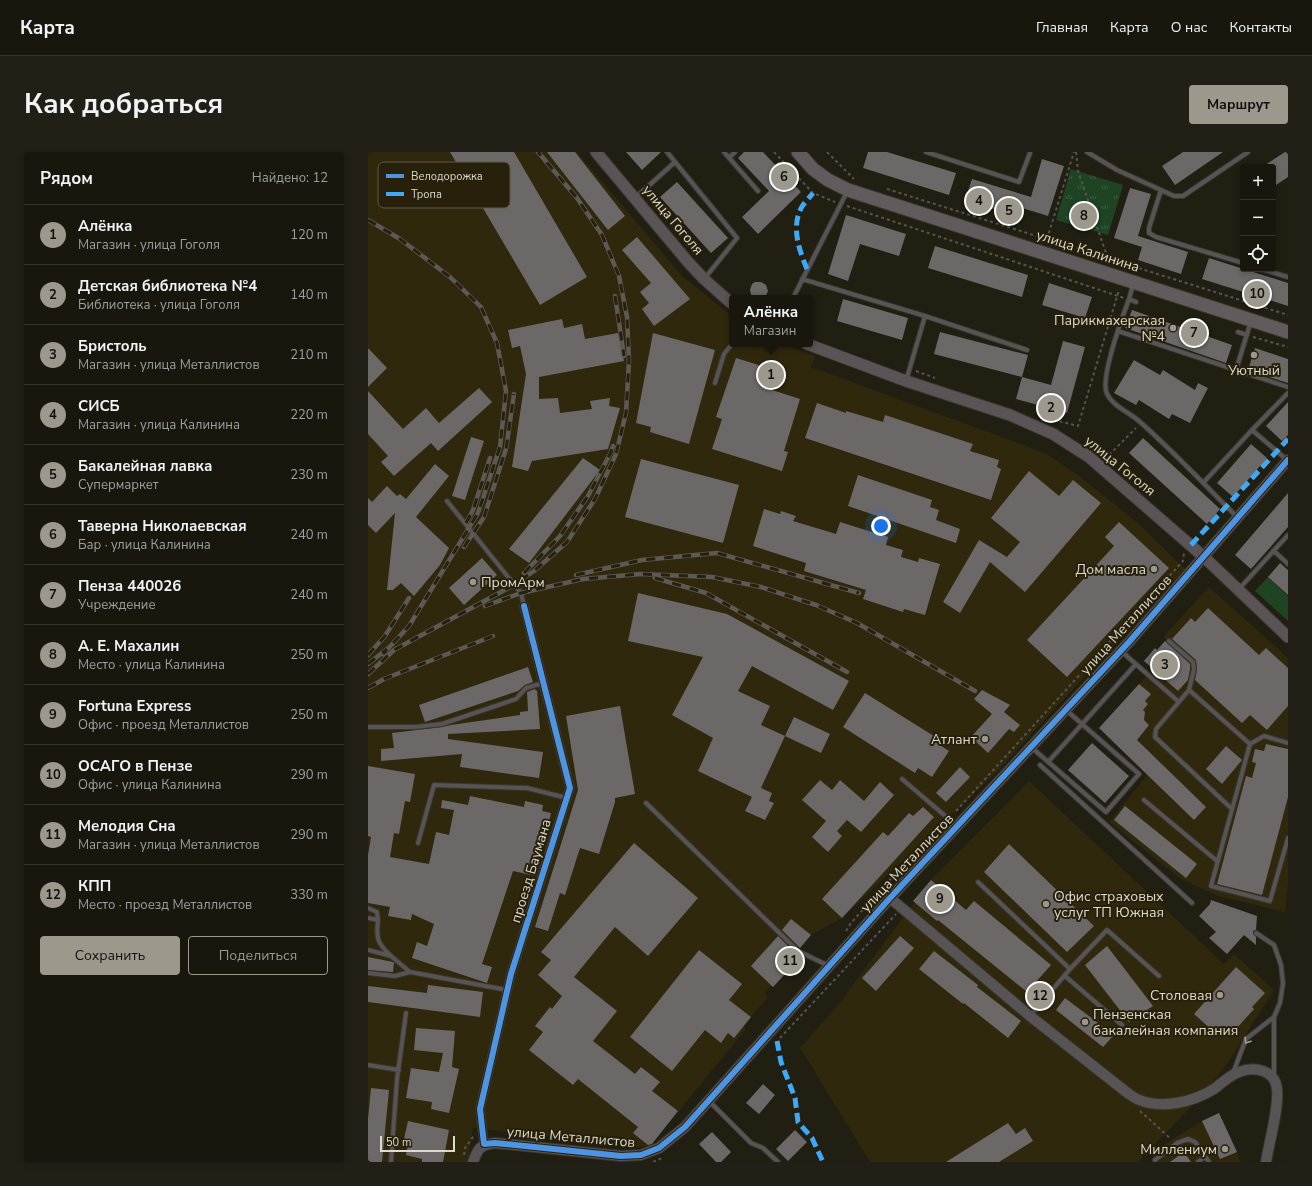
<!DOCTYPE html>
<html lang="ru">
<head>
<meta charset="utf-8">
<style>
  body { margin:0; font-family:"Nunito Sans",sans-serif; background:#221f17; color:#f1f3f6 }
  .controls { position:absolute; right:12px; top:12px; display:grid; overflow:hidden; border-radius:4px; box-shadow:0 2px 6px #0003 }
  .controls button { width:36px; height:36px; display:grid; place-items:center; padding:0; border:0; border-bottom:1px solid #37352e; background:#19160e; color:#f1f3f6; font:20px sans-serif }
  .scale { position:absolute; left:12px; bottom:10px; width:75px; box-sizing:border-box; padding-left:4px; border:2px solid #dedacd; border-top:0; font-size:11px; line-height:14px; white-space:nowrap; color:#dedacd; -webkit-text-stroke:3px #27210c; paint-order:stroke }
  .you { position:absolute; left:513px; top:374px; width:14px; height:14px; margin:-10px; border:3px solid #fff; border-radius:50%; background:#1a73e8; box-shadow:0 0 0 6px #1a73e833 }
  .badge { display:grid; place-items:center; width:26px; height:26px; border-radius:50%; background:#9c988c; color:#111; font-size:13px; font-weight:700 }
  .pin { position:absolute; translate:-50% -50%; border:2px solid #fff; box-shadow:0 1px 4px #0006 }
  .popup { position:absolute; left:361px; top:143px; width:84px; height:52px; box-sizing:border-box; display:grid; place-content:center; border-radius:4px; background:#19160e; filter:drop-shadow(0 1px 3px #0005); font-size:13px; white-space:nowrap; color:#9f9f9e }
  .popup b { font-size:15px; color:#f1f3f6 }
  .popup::after { content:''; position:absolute; left:50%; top:100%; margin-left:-8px; border:8px solid transparent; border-top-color:#19160e }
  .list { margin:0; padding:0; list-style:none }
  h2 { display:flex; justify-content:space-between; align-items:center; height:52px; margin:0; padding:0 16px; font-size:17px }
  h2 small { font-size:13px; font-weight:400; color:#9f9f9e }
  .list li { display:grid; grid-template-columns:26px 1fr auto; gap:12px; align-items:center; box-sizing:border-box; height:60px; padding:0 16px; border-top:1px solid #37352e }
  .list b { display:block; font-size:15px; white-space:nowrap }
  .list p { margin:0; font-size:13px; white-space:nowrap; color:#9f9f9e }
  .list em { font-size:13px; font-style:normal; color:#9f9f9e }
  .actions { display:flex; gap:8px; padding:12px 16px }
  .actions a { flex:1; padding:9px 0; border:1px solid #9c988c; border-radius:4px; text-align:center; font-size:14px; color:#9c988c }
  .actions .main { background:#9c988c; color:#111 }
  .icon { flex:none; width:22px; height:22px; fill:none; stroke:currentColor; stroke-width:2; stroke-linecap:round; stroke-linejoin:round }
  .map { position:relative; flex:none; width:920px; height:1010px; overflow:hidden; border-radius:4px }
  header { display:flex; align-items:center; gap:24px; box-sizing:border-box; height:56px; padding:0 20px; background:#19160e; border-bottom:1px solid #37352e }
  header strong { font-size:19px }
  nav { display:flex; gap:22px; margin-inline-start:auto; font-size:14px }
  .intro { display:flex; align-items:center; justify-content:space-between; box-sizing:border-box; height:96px; padding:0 24px }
  h1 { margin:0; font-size:28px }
  .button { padding:10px 18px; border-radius:4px; background:#9c988c; color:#111; font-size:14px; font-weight:700 }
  main { display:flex; gap:24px; padding:0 24px }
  aside { flex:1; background:#19160e; border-radius:4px; box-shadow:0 2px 6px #0003 }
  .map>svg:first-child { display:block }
</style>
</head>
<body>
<header>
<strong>Карта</strong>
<nav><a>Главная</a><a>Карта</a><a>О нас</a><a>Контакты</a></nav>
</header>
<div class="intro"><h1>Как добраться</h1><a class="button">Маршрут</a></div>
<main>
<aside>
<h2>Рядом<small>Найдено: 12</small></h2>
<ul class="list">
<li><span class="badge">1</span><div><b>Алёнка</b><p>Магазин · улица Гоголя</p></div><em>120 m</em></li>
<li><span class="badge">2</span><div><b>Детская библиотека №4</b><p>Библиотека · улица Гоголя</p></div><em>140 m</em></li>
<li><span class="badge">3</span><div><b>Бристоль</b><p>Магазин · улица Металлистов</p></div><em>210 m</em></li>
<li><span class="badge">4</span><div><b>СИСБ</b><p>Магазин · улица Калинина</p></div><em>220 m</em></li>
<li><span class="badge">5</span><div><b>Бакалейная лавка</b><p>Супермаркет</p></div><em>230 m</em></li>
<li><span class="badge">6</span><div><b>Таверна Николаевская</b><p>Бар · улица Калинина</p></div><em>240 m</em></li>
<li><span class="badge">7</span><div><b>Пенза 440026</b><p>Учреждение</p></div><em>240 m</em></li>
<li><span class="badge">8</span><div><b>А. Е. Махалин</b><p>Место · улица Калинина</p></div><em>250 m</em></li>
<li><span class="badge">9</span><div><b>Fortuna Express</b><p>Офис · проезд Металлистов</p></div><em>250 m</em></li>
<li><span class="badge">10</span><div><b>ОСАГО в Пензе</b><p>Офис · улица Калинина</p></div><em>290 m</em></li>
<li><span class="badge">11</span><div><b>Мелодия Сна</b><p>Магазин · улица Металлистов</p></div><em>290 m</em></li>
<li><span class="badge">12</span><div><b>КПП</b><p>Место · проезд Металлистов</p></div><em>330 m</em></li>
</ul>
<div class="actions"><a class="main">Сохранить</a><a>Поделиться</a></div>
</aside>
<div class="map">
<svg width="920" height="1010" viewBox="0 0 920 1010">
  <defs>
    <pattern id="park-tufts" width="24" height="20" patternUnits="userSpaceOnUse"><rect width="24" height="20" fill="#1e4424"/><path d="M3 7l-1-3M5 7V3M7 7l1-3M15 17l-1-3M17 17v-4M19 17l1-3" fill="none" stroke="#3e5e43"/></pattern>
  </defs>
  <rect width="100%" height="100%" fill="#211e12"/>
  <path fill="#2f280d" d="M0,0H209L314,124L364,164V192H413L447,204L443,215L677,301L710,323L771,372L817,417L656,590L629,620L474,766L443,783L427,803L431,807L405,835L403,834L397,842L400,845L376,874L378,877L282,994L270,995L105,976L100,1010H0Z
    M841,435L920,506V732L917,760L850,744L813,727L741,670L779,623L731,576L785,517L776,509L787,496L789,498L797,489L798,487L795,485Z
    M661,629L856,812L866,802L906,838L859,912L837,940L770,1010H502L432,896L469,854L563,728Z
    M851,961L873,1010H786L784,1007L798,995L796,993L800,990L834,969Z"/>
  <path fill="#1e4424" d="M900,425L920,444V469L887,439Z"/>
  <path fill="url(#park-tufts)" d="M703,17L755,33L740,83L688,68Z"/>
  <path fill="#6c6868" d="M82,0H146L219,125L172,153Z
    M179,0H207L257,64L240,78Z
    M258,0H293L274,18Z
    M376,0H395L433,40L390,82L374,65L401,39L370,6Z
    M500,0H519L588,21L581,43L495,16Z
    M815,0H855L807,33L794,14Z
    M917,0H920V25L905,35V15H894Z
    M674,7L696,14L680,64L651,55L648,64L597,48L604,27L663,45Z
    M309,30L360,86L343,101L292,45Z
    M762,36L783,42L770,84L820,100L813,122L770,108L774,95L746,86Z
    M478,63L538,82L531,104L492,92L480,129L460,122Z
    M269,85L322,147L286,174L274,157L281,151L272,140L283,131L254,98Z
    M567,94L660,123L654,145L560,116Z
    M841,106L920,131V154L834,127Z
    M387,130H393L398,133L400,139L397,146H384L382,138L384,132Z
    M681,131L724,145L717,166L674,153Z
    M475,147L540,166L534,188L469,169Z
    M764,158L864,193L858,211L757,176Z
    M194,167L196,176L214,172L217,187L250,181L256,209L171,225V247L190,246L192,261L224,257L222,249L242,246L241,254L252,256L240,297L164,309L160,319L144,315L158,222L152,194L144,196L140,178Z
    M572,180L660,203L654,225L566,202Z
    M285,181L347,198L321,292L282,280L283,275L268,271Z
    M695,189L717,195L699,261L648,247L654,225L683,233Z
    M0,196L19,216L0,235Z
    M887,196L920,207V231L880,218Z
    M368,206L410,219L404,238L432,247L416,299L420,300L414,319L344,297L354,267L348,265Z
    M766,208L792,223L795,218L827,238L830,231L840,236L822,271L804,262L801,267L771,248L768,253L746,241Z
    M111,236L124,250L70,299L63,291L26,324L13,310L20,304L0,282V239L35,277L58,256L71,271Z
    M920,250V283L914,289L898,274Z
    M449,251L478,261V259L515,270L517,263L605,292L602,299L631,308L629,315L633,317L623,348L437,286Z
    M103,285L116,289L97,348L84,344Z
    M775,286L852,357L839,372L761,301Z
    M883,292L899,306L865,345L849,331Z
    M215,306L232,318L161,411L141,397Z
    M273,307L371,333L355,391L257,365Z
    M67,312L81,324L48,365L81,396L72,413L46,444L33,431L25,438H19L27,361L8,381L0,373V346L4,350L19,334L29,344L32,342L38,347Z
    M661,319L691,344L705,328L733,351L657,440L622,410L592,461L575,450L611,388L639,405L652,390L623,366Z
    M490,323L564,348L562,355L571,358L568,368L592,377L588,391L480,354Z
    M920,341V375L883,417L867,403Z
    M396,357L412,362L413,359L428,364L425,369L468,382L472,370L520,385L518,393L535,398L533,405L550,410L551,406L572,412L557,463L536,457L535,460L495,447L498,438L436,419L438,411L385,394Z
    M751,370L801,416L699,525L659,488L746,394L737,385Z
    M114,406L129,423L96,453L81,436Z
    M912,411L920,418V443L900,425Z
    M270,441L359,462L481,529L465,558L384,514L370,539L402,554L393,573L417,584L393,636L404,641L401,649L406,651L397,668L377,659L384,645L330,619L345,586L304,563L335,505L260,489Z
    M840,456L891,503L898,496L920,516V554L899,578L882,563L874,571L827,528L829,517L828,508L804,487L823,466L827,470Z
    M797,489L822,512V517L820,528L810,539L776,509L787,496L789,498Z
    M160,515L165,530L157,533L150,539L57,570L51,553Z
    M771,532L783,542L777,549L780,552L775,558L777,560L776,568L781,573L769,588L838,655L826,668L731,576Z
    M167,537L168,539L169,538L172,577L80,582V587L175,600L171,626L92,615L94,602L13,609V597L26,596L24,581L74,575L83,573L152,563V560L160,559L159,540Z
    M614,538L642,553L636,560L652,573L646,580L641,577L620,601L603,585L624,562L606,547Z
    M497,541L569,586L567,590L581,599L564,625L550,616L547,621L475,575Z
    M252,554L267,642L247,646V650L231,702L212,696L197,743L192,741L180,779L167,775L210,638L198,564Z
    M426,565L462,582L453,601L417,584Z
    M724,591L761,624L737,651L700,618Z
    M898,592L920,597V645L894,743L849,732L878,624L884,626L888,611L884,610L887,597L896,599Z
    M858,594L874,608L854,632L838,617Z
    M0,614L47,622L42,650L37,649L31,682L26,681L22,705L61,712L68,680L81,683L86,658L73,656L74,648L100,653L102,644L156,655L157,649L175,653L174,659L183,661L168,724L145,719L114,812L124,815L119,831L44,806L49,790L59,794L66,772L44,762L43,768L20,764L22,755L0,751V703L3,685L0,684Z
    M592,615L602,625L578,650L568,641Z
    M452,628L464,638L472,628L496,649L512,630L526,643L493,680L479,668L469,679L474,684L460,700L444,685L458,669L434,648Z
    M757,654L829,712L818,726L746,668Z
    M555,655L566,665L474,766L454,747L515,680L520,684L541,661L545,664Z
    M266,691L330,746L280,804L247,775L206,825L249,859L225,889L267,922L273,915L292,930L284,939L310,959L284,992L280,993L265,981L270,975L210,927L205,933L161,898L175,880L167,874L182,855L184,857L194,844L170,823L183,808L173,800Z
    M641,692L726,774L699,800L616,720Z
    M563,728L598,758L606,749L683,813L659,840L570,768L569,769L545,749Z
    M843,748L889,764L888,778L885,779V781L888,785V793L876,783L859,802L841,786L848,780L831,764L842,752Z
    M423,767L443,783L432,796L414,778Z
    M410,784L428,802L426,803L431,807L405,835L383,814Z
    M532,784L546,796L508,839L494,826Z
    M739,794L785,854L761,870L717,813Z
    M331,798L374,832L361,848L383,865L366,886L360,881L353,891L337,878L304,919L262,885Z
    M566,799L610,833L609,835L653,869L640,886L596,851L595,852L551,817Z
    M0,805L25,810L26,811L25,820L0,818Z
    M868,815L897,841L884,855L886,857L868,877L865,874L857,883L848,875L845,879L826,862Z
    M60,833L115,840L112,865L0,850V834L59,841Z
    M697,846L746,883L735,895L688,858Z
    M48,876L87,879L84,915L91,917L81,961L63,957L64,950L38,946L43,916L71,920L75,901L46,898Z
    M395,932L407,943L391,962L378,951Z
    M3,936L21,938L14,1010H0V967Z
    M851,961L869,1000L852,1007L834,969Z
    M40,969L81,978L75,1010H54V1007L38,1003L41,987H36Z
    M640,971L648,982L657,976L665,989L631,1010H578Z
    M427,978L439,990L420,1009L408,997Z
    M344,980L363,1000L353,1010H348L331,992Z
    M816,1000L823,1010H802Z"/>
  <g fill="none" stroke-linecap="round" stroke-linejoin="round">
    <defs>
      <path id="service" d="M299,0L369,86L337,126
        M356,0L390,39
        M558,0L651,30L662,1
        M719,0L749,18L793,38
        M361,6L367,0
        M267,46L307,10
        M875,111L788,85L781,81V76L793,38L806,44H815L880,0
        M893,117L920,125
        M434,127L557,164L538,229
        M765,133L761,147L768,150
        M425,146L479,40
        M761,147C754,166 734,221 738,239C742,253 761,260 771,269C805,299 837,333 869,365
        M557,164L659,198
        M883,169L868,218L920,235
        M750,179L868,218
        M870,180L879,183
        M347,231L356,202L364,192
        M884,278L920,241
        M835,331L884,278L919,308
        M79,349L153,441L156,454
        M906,399L920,412
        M871,437L920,383
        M801,489L825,510L826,517L821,538L788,577L787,585L864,657
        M753,499L811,550
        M821,538L882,592
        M0,575H47L74,572L148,547L158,536L175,531
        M920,591L896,584L882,592L843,734L902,749L920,686
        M663,595L738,660L771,622L698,558
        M680,610L768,512
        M672,613L824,751
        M534,627L589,674
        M776,648L849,709
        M278,651L430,799L461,814
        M50,691L66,633L159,636L199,646
        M610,730L702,817
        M0,756L9,760L10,768
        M0,766L10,768C8,786 9,791 22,803
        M888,781L906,793L913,813L915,831L912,851L906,865V924
        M0,798L23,804L42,820L139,838
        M0,821L27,824L42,820
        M697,824L754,873
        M662,864L702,817L739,778L791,824
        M0,913L31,918
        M865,921L878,887L906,865
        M341,949L383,991L395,996L410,1010
        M787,1008L809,991L820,987L827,990L841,1010
        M23,1010L29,927L38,861
        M830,1010L837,1005"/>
      <path id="minor" d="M116,992L112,957L143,822L202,636L156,454"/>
      <path id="tertiary" d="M522,746L662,864L757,939C761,942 765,945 769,947C793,958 825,950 846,937C854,931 862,923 871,920C887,914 907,918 909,937C911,957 901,990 898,1010
        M105,1010C110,996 112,993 127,991L253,1004L273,1003L291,996L317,975L522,746L761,490L920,308"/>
      <path id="secondary" d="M228,0L320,110L336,127L364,152
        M439,192L538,229L642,263L685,282L721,305L836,405L920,485"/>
      <path id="primary" d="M430,0L445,17L460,28L480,38L920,180"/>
    </defs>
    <use href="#service" stroke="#3a372e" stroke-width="6"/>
    <use href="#minor" stroke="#3a372e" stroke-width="10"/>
    <use href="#tertiary" stroke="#3a372e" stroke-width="12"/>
    <use href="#secondary" stroke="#3a372e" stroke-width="13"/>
    <use href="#primary" stroke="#3a372e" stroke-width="15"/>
    <path stroke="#585453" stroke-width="2" stroke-dasharray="3 3" stroke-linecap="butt" d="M406,0L445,41L467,50
      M459,0L486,27
      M708,0L710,19L740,107
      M519,37L920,163
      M479,54L756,146
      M679,87L706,0
      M885,185L920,195
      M548,219L567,226
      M674,265L710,274L751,138
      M737,307L768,276
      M588,659L815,409L816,401
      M478,779L483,771L545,702L550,703
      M412,886L528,762
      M772,959L803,987
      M96,1003L97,996L107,982
      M285,1010L294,1006"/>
    <use href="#service" stroke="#585355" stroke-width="4"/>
    <use href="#minor" stroke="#585355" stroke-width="8"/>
    <use href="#tertiary" stroke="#585355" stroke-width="10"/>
    <use href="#secondary" stroke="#5b5456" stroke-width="11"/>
    <use href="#primary" stroke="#625b5e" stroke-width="13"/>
    <defs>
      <path id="rail" d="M0,68L32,87L82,125L113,155L129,191L138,239L132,295L110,361L41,474L15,502
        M247,144L256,204
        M98,371L105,358L122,306
        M96,395L116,365L138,297L146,242
        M156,421L192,384L220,344L243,300L245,294
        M208,423L274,408L349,401L491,441
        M287,426L338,441L479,520
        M117,454L153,441L215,427L273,422L344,425L393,435L448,453L489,471L607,539
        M0,503L17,484L41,446
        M0,512L19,497
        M0,522L26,498L144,434L166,419L199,390L227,347L248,302L258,261L261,209L259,165L251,124L234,83L209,46L170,0
        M0,536L16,527L125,484"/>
    </defs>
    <use href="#rail" stroke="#5d5a56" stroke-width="4.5"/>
    <use href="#rail" stroke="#27210c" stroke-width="3" stroke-dasharray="9" stroke-linecap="butt"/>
    <path stroke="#3fa9f5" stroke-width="5" stroke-dasharray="10 5" stroke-linecap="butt" d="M439,117C431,98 422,73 435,53C438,49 442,45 445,41
      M823,393L920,287
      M409,889L413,910L427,946L430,970L444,986L455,1010"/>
    <defs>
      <path id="cycleway" d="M156,454L202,636L143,822L112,957L116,992L127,991L253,1004L273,1003L291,996L317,975L522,746L761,490L920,308"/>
    </defs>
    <use href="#cycleway" stroke="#27210c" stroke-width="8"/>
    <use href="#cycleway" stroke="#4d94e3" stroke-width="6"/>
  </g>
  <defs><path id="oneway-chevron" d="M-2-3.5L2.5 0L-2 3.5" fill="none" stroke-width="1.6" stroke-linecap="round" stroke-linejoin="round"/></defs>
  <use stroke="#a29d97" href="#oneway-chevron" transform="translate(879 889) rotate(123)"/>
  <g fill="#9c988c" stroke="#27210c" stroke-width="1.5">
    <circle cx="805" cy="176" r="4"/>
    <circle cx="886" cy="203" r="4"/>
    <circle cx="786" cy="417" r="4"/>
    <circle cx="105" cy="430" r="4"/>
    <circle cx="617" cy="587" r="4"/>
    <circle cx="678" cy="752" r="4"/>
    <circle cx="852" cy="843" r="4"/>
    <circle cx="717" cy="870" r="4"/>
    <circle cx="857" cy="997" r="4"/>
  </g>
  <g text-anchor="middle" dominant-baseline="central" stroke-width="4" stroke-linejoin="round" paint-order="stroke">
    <g font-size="14" fill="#dedacd" stroke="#27210c">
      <text transform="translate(305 68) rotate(50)">улица Гоголя</text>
      <text transform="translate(720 99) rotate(18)">улица Калинина</text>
      <text transform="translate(752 314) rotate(39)">улица Гоголя</text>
      <text transform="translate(758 473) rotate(-48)">улица Металлистов</text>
      <text transform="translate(539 711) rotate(-47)">улица Металлистов</text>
      <text transform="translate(163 719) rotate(-73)">проезд Баумана</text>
      <text transform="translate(203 985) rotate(5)">улица Металлистов</text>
    </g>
    <g font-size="14" fill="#dedacd" stroke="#27210c" text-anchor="end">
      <text x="797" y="168">Парикмахерская<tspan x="797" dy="16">№4</tspan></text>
      <text x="886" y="218" text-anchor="middle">Уютный</text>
      <text x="778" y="417">Дом масла</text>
      <text x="113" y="430" text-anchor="start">ПромАрм</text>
      <text x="609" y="587">Атлант</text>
      <text x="686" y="744" text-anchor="start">Офис страховых<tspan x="686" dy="16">услуг ТП Южная</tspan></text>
      <text x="844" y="843">Столовая</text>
      <text x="725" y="862" text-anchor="start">Пензенская<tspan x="725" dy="16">бакалейная компания</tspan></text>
      <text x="849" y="997">Миллениум</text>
    </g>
  </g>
  <rect x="10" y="10" width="132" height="46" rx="6" fill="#27210c" stroke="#5e5846" stroke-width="1"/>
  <rect x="18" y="22" width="18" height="4" fill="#4d94e3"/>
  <rect x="18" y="40" width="18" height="4" fill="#3fa9f5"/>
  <g font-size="11" fill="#dedacd">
    <text x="43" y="28">Велодорожка</text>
    <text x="43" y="46">Тропа</text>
  </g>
</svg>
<div class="controls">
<button>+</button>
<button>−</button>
<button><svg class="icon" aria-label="locate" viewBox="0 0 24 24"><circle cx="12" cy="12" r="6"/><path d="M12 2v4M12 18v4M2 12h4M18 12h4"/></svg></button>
</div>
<div class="scale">50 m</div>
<div class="you"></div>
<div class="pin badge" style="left:403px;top:223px">1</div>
<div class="popup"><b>Алёнка</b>Магазин</div>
<div class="pin badge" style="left:683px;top:256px">2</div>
<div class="pin badge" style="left:797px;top:513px">3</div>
<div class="pin badge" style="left:611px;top:49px">4</div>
<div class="pin badge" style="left:641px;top:59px">5</div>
<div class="pin badge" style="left:416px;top:25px">6</div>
<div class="pin badge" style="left:826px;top:181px">7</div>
<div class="pin badge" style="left:716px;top:64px">8</div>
<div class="pin badge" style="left:572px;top:747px">9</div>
<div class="pin badge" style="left:889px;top:142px">10</div>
<div class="pin badge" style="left:422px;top:809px">11</div>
<div class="pin badge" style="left:672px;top:844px">12</div>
</div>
</main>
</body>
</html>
